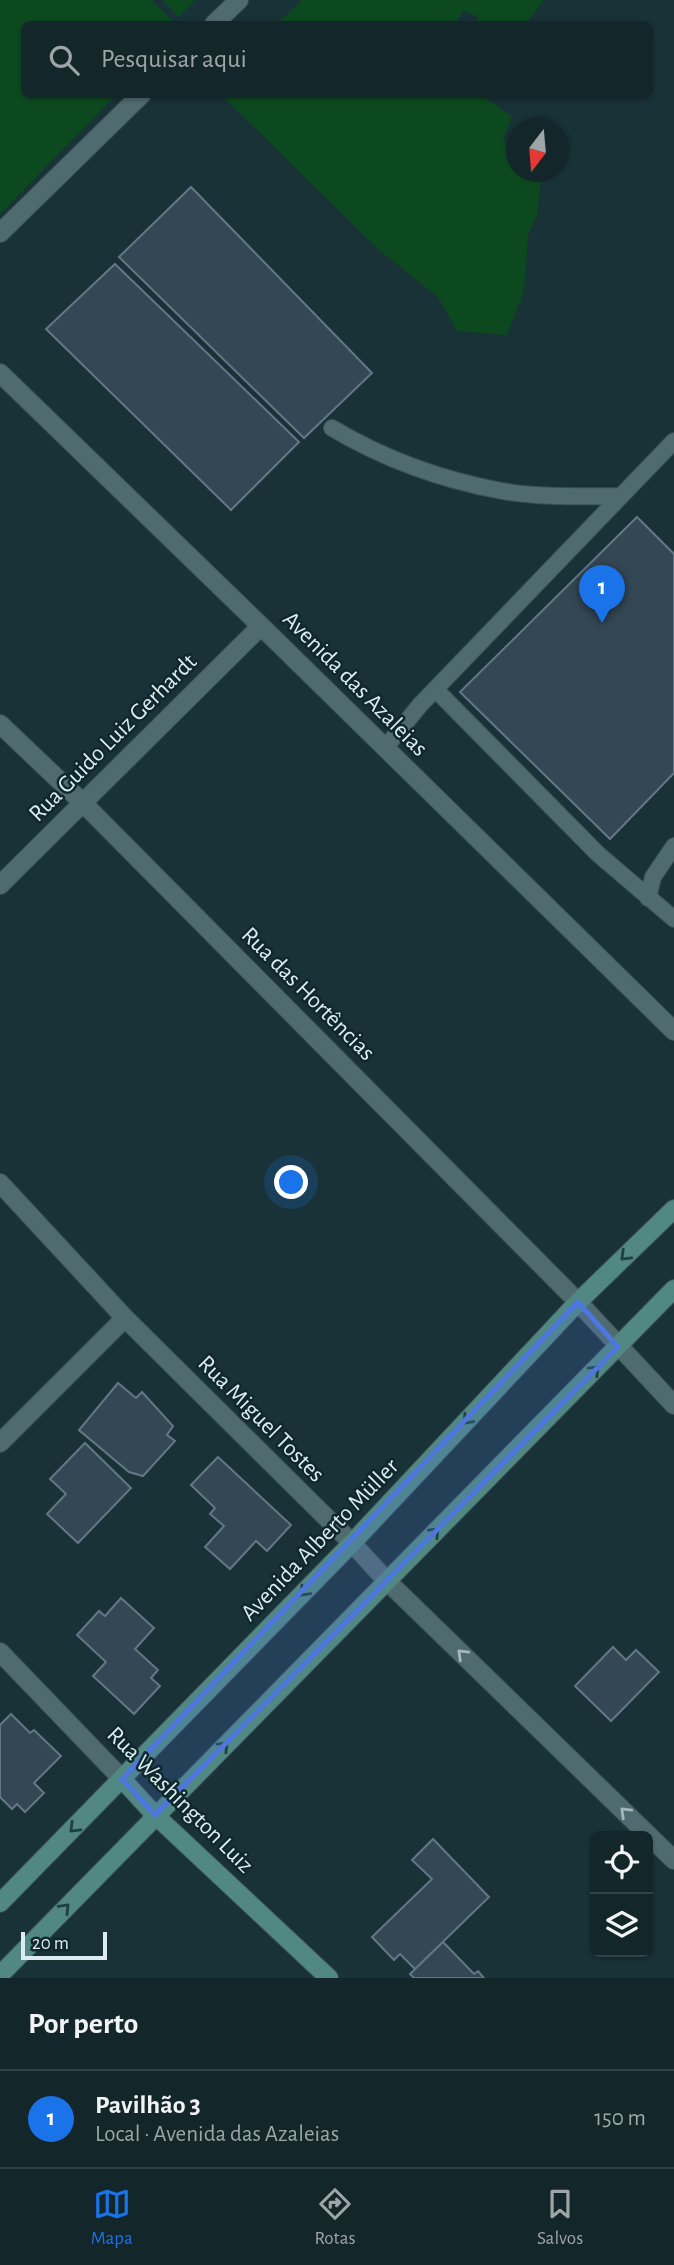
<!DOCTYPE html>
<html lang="pt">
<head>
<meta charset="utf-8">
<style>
  body { margin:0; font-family:"Alegreya Sans",sans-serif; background:#1c2e31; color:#f1f3f6 }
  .controls { position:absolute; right:21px; bottom:21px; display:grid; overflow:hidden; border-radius:10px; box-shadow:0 2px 5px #0004 }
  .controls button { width:63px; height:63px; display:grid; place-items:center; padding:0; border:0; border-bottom:2px solid #324346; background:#132629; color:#f1f3f6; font:35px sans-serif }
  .compass { position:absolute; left:506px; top:119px; width:63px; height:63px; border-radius:50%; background:#132629; box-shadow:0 2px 5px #0004; rotate:196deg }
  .scale { position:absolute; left:21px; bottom:18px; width:86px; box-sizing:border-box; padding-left:7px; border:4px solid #ddecee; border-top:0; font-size:19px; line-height:24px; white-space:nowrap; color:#ddecee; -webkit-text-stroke:5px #0f282d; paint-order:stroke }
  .you { position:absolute; left:292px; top:1183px; width:24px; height:24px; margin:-18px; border:5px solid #fff; border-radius:50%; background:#1a73e8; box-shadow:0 0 0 10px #1a73e833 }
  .badge { display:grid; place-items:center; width:46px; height:46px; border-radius:50%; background:#1a73e8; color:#fff; font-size:23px; font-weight:700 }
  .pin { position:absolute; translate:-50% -58px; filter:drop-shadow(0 2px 4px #0008) }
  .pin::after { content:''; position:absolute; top:37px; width:24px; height:21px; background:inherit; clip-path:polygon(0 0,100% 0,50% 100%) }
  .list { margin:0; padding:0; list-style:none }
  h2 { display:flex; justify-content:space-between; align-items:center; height:91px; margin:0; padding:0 28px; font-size:30px }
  h2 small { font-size:23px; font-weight:400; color:#9da5a8 }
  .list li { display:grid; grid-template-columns:46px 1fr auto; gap:21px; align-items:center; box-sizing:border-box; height:98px; padding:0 28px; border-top:2px solid #324346 }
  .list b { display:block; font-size:26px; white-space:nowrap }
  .list p { margin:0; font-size:23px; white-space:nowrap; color:#9da5a8 }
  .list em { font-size:23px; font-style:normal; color:#9da5a8 }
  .icon { flex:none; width:38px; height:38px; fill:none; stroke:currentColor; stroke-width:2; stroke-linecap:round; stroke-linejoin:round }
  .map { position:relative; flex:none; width:674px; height:1978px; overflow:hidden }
  .search { position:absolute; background:#132629; box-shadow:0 2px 5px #0004; left:21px; right:21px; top:21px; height:77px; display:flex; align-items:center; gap:18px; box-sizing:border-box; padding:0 24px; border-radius:10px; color:#9da5a8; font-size:26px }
  .sheet { height:189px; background:#132629 }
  nav { display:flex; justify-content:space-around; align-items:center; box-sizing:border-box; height:98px; border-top:2px solid #324346; background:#132629; font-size:19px; color:#9da5a8 }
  nav a { display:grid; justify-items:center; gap:4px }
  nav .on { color:#1a73e8 }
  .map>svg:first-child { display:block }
</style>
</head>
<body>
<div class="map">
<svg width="674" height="1978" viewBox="0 0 674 1978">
  <rect width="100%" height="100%" fill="#193237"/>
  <path fill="#0c491f" d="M0,0H151L176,24H24V94L116,95L0,214Z
    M162,0H195L179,17Z
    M302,0H544L526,24H479L477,16L463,11L455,24H277Z
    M221,95H481L512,116L503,141L516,146V172H542L537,215L528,236L524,291L507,335L457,331L438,297L378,249Z"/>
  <path fill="#344754" stroke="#637786" stroke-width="2" d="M191,187L372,373L304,438L119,257Z
    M115,264L299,442L231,510L46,329Z
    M637,517L674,554V773L610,839L460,692Z
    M118,1383L136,1398L142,1392L173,1426L167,1435L175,1441L143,1476L129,1472L79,1430Z
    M85,1443L131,1488L78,1543L47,1514L66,1494L50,1479Z
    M218,1457L291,1525L267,1551L256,1541L230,1569L205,1547L224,1526L210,1514L215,1508L191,1485Z
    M121,1598L154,1628L135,1649L158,1670L151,1678L160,1686L134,1714L93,1676L106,1662L77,1635L99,1611L105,1616Z
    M613,1647L626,1660L636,1650L659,1672L611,1721L575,1686Z
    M11,1714L30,1733L34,1730L61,1756L34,1783L44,1793L25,1812L17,1804L12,1809L0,1797V1725Z
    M433,1839L489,1897L415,1969L400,1954L394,1960L372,1937L432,1879L412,1860Z
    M443,1942L474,1974L478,1971L484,1978H414L410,1974Z"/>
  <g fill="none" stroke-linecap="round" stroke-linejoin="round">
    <defs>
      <path id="service" d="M332,428C384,459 442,480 502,491C541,498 581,496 620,496
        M436,690L598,854L674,919
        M385,748L420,705L674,441
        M648,898L653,877L674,846"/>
      <path id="minor" d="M214,24L239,0
        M0,233L142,94
        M0,373L261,626L674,1031
        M0,724L82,802L578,1302L674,1405
        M0,885L261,626
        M0,1183L125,1318L352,1543
        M0,1443L125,1318"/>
      <path id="tertiary" d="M352,1543L386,1580L674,1860
        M0,1652L122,1779"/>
      <path id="secondary" d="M122,1779L155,1815L329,1978
        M0,1903L352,1543L578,1302L674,1209
        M0,1975L674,1289"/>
    </defs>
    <use href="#service" stroke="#3b5154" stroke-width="18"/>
    <use href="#minor" stroke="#3b5154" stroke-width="20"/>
    <use href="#tertiary" stroke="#3b5154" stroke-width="20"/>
    <use href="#secondary" stroke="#3b5154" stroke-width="20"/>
    <use href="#service" stroke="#506b6f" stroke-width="16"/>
    <use href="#minor" stroke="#506b6f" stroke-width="18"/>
    <use href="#tertiary" stroke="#506b6f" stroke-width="18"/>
    <use href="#secondary" stroke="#518884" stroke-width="18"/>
  </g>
  <defs><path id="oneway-chevron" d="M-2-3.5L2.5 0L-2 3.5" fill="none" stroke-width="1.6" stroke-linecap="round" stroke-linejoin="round" transform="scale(1.75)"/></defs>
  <g stroke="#204043">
    <use href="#oneway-chevron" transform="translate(625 1256) rotate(136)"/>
    <use href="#oneway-chevron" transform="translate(595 1370) rotate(-45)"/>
    <use href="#oneway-chevron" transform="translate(467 1420) rotate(133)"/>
    <use href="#oneway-chevron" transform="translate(435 1532) rotate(-45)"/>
    <use href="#oneway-chevron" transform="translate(304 1592) rotate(134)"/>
    <use href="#oneway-chevron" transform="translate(224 1746) rotate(-45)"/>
    <use href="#oneway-chevron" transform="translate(74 1828) rotate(135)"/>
    <use href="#oneway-chevron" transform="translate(65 1908) rotate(-46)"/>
  </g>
  <g stroke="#a5b8bb">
    <use href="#oneway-chevron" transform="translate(462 1654) rotate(-136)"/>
    <use href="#oneway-chevron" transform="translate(625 1812) rotate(-136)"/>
  </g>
  <path fill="#4d76de" fill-opacity="0.2" stroke="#4d76de" stroke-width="5" stroke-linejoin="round" d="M578,1302L618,1347L155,1815L122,1779Z"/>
  <g text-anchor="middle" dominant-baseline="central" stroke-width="5" stroke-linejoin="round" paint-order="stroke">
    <g font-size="24" fill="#ddecee" stroke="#0f282d">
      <text transform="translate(355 684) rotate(45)">Avenida das Azaleias</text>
      <text transform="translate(113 738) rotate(-45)">Rua Guido Luiz Gerhardt</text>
      <text transform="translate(308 994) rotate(45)">Rua das Hortências</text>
      <text transform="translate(261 1419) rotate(45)">Rua Miguel Tostes</text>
      <text transform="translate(320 1540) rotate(-46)">Avenida Alberto Müller</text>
      <text transform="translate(180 1800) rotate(45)">Rua Washington Luiz</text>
    </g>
  </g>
</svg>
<div class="controls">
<button><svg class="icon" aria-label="locate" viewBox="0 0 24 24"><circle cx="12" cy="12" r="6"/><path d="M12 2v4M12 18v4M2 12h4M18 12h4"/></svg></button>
<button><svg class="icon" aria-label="layers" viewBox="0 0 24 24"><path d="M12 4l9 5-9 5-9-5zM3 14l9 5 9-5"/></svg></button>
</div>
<svg class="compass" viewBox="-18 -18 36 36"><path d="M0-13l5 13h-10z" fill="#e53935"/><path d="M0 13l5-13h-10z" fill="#9da5a8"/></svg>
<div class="scale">20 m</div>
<div class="you"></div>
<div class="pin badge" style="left:602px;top:623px">1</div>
<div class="search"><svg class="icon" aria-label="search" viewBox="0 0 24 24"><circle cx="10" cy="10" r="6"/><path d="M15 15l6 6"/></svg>Pesquisar aqui</div>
</div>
<section class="sheet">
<h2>Por perto<small></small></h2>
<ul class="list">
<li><span class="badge">1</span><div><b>Pavilhão 3</b><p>Local · Avenida das Azaleias</p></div><em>150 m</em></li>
</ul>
</section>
<nav>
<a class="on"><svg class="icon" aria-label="map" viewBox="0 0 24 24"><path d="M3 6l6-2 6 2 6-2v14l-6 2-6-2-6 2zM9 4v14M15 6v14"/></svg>Mapa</a>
<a><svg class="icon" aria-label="directions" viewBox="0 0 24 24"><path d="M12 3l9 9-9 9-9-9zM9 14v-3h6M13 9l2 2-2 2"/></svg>Rotas</a>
<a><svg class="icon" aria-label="saved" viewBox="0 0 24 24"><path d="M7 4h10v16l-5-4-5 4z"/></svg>Salvos</a>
</nav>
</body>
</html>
